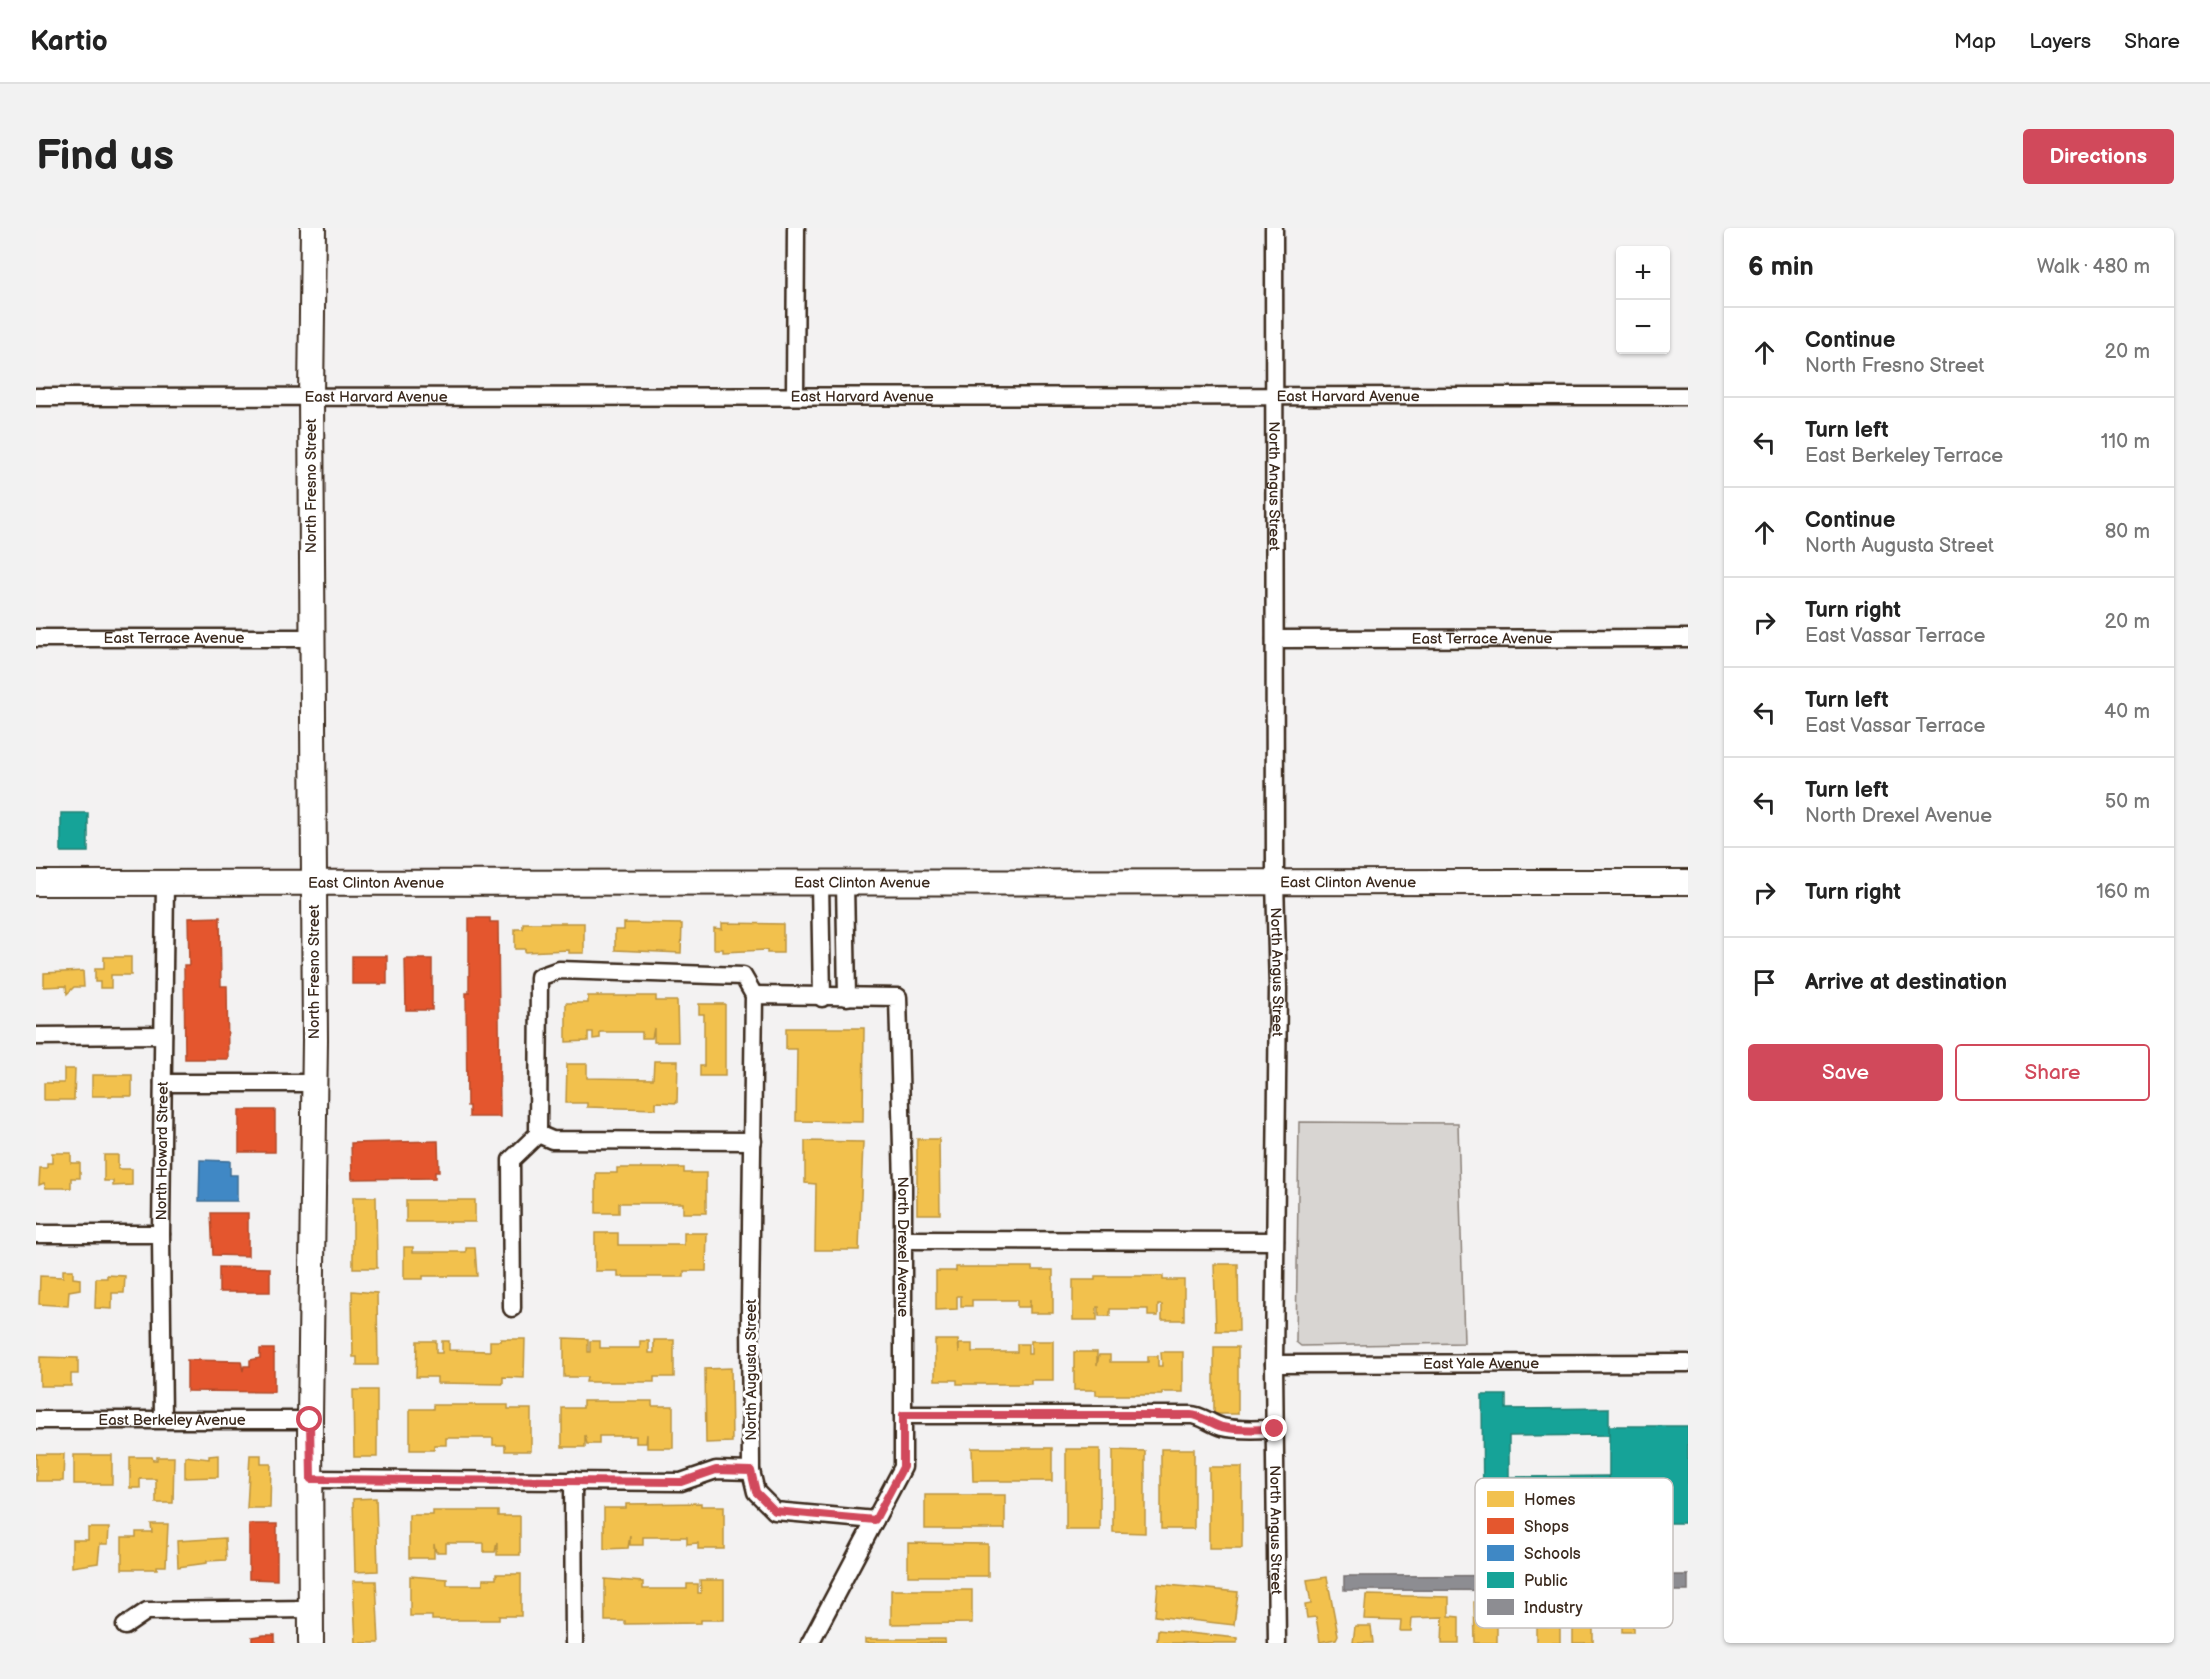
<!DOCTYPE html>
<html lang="en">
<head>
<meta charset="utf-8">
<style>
  body { margin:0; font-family:"Balsamiq Sans",sans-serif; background:#f2f2f2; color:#222 }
  .controls { position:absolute; right:18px; top:18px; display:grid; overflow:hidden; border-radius:6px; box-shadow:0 2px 4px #0004 }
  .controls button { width:54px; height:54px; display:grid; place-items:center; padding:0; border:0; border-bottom:2px solid #e0e0e0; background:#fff; color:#222; font:30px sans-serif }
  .stop { position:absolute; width:18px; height:18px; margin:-14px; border:4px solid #d1495b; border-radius:50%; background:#fff }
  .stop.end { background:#d1495b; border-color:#fff; box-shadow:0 2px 6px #0008 }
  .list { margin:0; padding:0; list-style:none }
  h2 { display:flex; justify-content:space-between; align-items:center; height:78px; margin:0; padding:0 24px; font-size:26px }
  h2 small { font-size:20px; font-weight:400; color:#767676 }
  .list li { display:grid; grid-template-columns:39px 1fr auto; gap:18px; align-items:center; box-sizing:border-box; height:90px; padding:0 24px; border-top:2px solid #e0e0e0 }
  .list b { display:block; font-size:22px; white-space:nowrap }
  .list p { margin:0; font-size:20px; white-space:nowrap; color:#767676 }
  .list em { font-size:20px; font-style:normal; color:#767676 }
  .actions { display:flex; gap:12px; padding:18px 24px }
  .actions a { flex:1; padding:14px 0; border:2px solid #d1495b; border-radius:6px; text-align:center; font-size:21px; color:#d1495b }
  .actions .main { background:#d1495b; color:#fff }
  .icon { flex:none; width:33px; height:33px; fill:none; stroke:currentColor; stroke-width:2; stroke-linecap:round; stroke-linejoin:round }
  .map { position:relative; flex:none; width:1652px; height:1415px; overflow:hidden; border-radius:6px }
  header { display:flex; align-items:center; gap:36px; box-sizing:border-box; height:84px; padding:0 30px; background:#fff; border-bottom:2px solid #e0e0e0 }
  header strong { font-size:28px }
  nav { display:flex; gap:33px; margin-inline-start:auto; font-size:21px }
  .intro { display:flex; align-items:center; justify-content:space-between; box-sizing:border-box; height:144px; padding:0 36px }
  h1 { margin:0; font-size:42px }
  .button { padding:15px 27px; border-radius:6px; background:#d1495b; color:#fff; font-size:21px; font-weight:700 }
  main { display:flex; gap:36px; padding:0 36px }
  aside { flex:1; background:#fff; border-radius:6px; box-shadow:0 2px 4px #0004 }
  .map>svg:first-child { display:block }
</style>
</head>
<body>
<header>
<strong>Kartio</strong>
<nav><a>Map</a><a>Layers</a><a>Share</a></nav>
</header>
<div class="intro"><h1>Find us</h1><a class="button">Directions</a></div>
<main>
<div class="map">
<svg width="1652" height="1415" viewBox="0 0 1652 1415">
  <rect width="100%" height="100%" fill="#f3f2f2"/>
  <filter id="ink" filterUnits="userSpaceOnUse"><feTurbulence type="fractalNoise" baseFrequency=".0167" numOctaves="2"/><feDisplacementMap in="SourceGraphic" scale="12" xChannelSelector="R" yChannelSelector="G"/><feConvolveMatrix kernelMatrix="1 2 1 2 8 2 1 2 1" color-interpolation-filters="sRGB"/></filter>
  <g filter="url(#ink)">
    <path fill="#d8d5d2" stroke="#8a8078" stroke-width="1.5" d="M1263,894L1422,895L1428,1115L1265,1118L1260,1114Z"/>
    <path fill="#f2c14e" stroke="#bb9440" stroke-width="1.5" d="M487,695H548V725H533V722L489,724V721H479V701H487Z
      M588,695L646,696L645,725L579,722V702H588Z
      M686,695L747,696V725H731V722L687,724V721H678V700L686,701Z
      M68,729H95V747H75V760H64V754H59V741H68Z
      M47,743L48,759H38L31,766L30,758L8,759V745Z
      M552,768H620V773H641L642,814H618V800L616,810H606V804H564V810L557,811V804H552V813L530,814V775H552Z
      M663,776H689V848H664V838H668V786H663Z
      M750,800H828L827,894L760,893L761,821H750Z
      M618,833H642L641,875L620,874V881L551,879V875H530L531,836H551V850L617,851Z
      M28,841H39L38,872H8V855H28Z
      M56,847H96V868H56Z
      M881,911H903L904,986H881Z
      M769,913L827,914L823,1022H779L780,956L769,955Z
      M16,925H35V935H44V950H35V960H10L8,955L3,957L4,940H11V935H16Z
      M68,927H82V941H96V957L77,958V953H68Z
      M581,940H648V945H670V985H647V975H583V985H560V945H581Z
      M317,969H340L341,1040H317Z
      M370,972H439V994H370Z
      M559,1005H582V1017H648V1005H671L670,1043H648V1049H582V1043H559Z
      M368,1019H377V1024H430V1020H439L441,1048H387V1051H368Z
      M1178,1036H1202L1203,1103H1180Z
      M920,1039H996V1042H1017V1085H994V1071L993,1079H981V1072H936V1078H925V1068H921V1081L900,1082V1043H920Z
      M27,1042H37V1050L44,1051V1061L33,1063L32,1078L3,1076L4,1048L27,1049Z
      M71,1047L89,1048L88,1065H76V1081L59,1080L60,1050H71Z
      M1059,1048H1127V1052H1148V1092H1126V1077H1122V1088H1112V1081H1074V1088H1063V1079H1061V1092H1037V1052H1059Z
      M316,1063L341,1065L342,1137H321V1129H317Z
      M528,1110L552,1111V1124H554V1113H564V1120H604V1113H613V1125H618V1112H638V1149H618V1154H550L551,1149H528Z
      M465,1111H489L488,1150L467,1149V1156L401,1155V1149H380L381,1113H400V1125H406V1113H413V1122L454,1123V1113H465Z
      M899,1112H922L923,1125V1116H936V1124H981V1116H992V1126H995V1113H1017V1152H995V1156H921V1152H899Z
      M1178,1119H1202V1186H1178Z
      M1038,1124H1061V1137L1063,1127H1074V1134H1112V1128H1122V1138H1126L1125,1124H1147V1164H1126V1167H1060V1162H1038Z
      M4,1129L42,1130V1146H35V1158H4Z
      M695,1140L696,1214L670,1215L669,1141Z
      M317,1162H341V1229H318Z
      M547,1173H616V1178H637V1220H611V1206L610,1215H600V1208H563V1216H551L549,1207V1219H526V1180H547Z
      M397,1177H472V1181H495V1223H469V1217H457V1210H410V1217H398V1222H374V1181H397Z
      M936,1220H1016V1253H937Z
      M1030,1221H1064V1302H1030Z
      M1125,1221H1158V1301H1125Z
      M1077,1222L1109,1223V1305L1077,1304Z
      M0,1226H28L27,1253H0Z
      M38,1227H76V1256H38Z
      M182,1227V1249L149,1250V1228L173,1231V1228Z
      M214,1227H225V1236H235L234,1280H211Z
      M94,1229H116L117,1232H121V1229H138L137,1275H120V1251H104V1260H94Z
      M1173,1239H1206V1320H1173Z
      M889,1267H969V1301H889Z
      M340,1270L342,1343L319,1344L317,1271Z
      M665,1275V1278H688V1321H662V1315L651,1316V1309H607V1317H594V1307L592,1320L568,1321V1280H590V1276Z
      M397,1283H462V1288H484V1327H461V1314L459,1324H448V1315H410V1324H400L398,1316V1330H373V1287H397Z
      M115,1296H132L130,1338H121V1341H86V1309H100V1304H116Z
      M52,1300H73L72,1316H64L62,1335L36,1339V1312H52Z
      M189,1310L190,1332L171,1333V1335L142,1339L141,1313Z
      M872,1315L952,1316V1348H872Z
      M460,1346H485V1388H463V1392H396V1388H374V1348L411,1351V1357H447V1351H460Z
      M1291,1349L1302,1407L1300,1411L1284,1414L1280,1389L1271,1390L1269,1377L1275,1376L1271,1352Z
      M569,1351L607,1354V1361H651V1356H662V1365H665L664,1352H688V1392H665V1395L589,1396V1393H569Z
      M317,1353H340L343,1415H320Z
      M1122,1356L1202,1364L1198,1397L1119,1388Z
      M855,1362H936V1395L855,1396Z
      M1330,1367L1413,1369V1388L1423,1389V1415H1406L1407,1389L1376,1390L1375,1403H1364L1365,1392L1328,1391Z
      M1463,1368H1519L1522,1390L1461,1391V1415H1439L1438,1374L1460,1373Z
      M1553,1368H1634L1633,1391H1597V1404H1586V1391H1549V1370Z
      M1319,1398H1335L1337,1415H1317Z
      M1500,1398H1524V1415H1500Z
      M1537,1398H1557V1415H1537Z
      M1122,1402L1201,1410V1415H1121Z
      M829,1411H909V1415H829Z"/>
    <path fill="#e4572e" stroke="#b14a29" stroke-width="1.5" d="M184,689L185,758H191L192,831H149L148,737H153L152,690Z
      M433,690H454V694H462L464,889H433V878H431L430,765H433Z
      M316,728H351V756H316Z
      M369,731H396V782H370Z
      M203,882H239V924H203Z
      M402,913L403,944H399V950L316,951L315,915Z
      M175,985H212V1028L177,1027Z
      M183,1039L234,1040V1064H183Z
      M224,1121H238V1164L151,1163V1132L205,1133L207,1143L208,1138H214V1132L224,1130Z
      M213,1296H241V1352L213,1351Z
      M228,1407H239V1415H216V1409Z"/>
    <path fill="#3f88c5" stroke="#3e6c93" stroke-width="1.5" d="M164,932L194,933V947H201V973H163Z"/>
    <path fill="#17a398" stroke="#227f73" stroke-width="1.5" d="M25,585H52V624H25Z
      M1446,1167H1470V1181L1573,1180V1207L1473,1208V1249L1573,1248V1275L1469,1276V1282H1447Z
      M1573,1198H1652V1295H1573Z"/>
    <path fill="#8d8d92" stroke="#746f6f" stroke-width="1.5" d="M1652,1347V1363L1308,1362V1348Z"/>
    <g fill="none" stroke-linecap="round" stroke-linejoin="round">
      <defs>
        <g id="street">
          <path id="s1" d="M1238,0L1239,654L1242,761L1238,1136L1241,1415"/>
          <path d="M759,168L760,0"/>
          <path id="s2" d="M0,169L1652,168"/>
          <path id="s3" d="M0,410H276"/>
          <path id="s4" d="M1239,411L1652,410"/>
          <path d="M784,654L786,770"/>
          <path d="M809,654L811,769"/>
          <path d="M0,808L127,807"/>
          <path d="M127,855H276"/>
          <path d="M502,906L516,912L717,913"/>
          <path d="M0,1006H125"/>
          <path d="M867,1012L1239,1013"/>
          <path d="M476,1080L475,932L502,906L503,749L523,742L707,748L718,767"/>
          <path id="s5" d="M1238,1136L1652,1135"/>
          <path d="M867,1187H1155C1165,1187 1175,1196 1186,1199C1203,1203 1221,1201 1239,1201"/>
          <path id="s6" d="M127,1191L125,1006L129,655"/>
          <path id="s7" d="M0,1192H274"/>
          <path d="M715,1243L720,1264L739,1283L839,1292"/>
          <path id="s8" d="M275,1251L645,1254L680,1242L715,1243L714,1079L718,767L862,769L867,957V1239L774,1415"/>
          <path d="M537,1252L538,1415"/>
          <path d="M89,1398L111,1383L275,1381"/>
        </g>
        <g id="secondary">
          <path id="s9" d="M0,655L1652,654"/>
          <path d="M275,1415L274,1192L279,812L275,169L277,0"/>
        </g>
      </defs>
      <use href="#street" stroke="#3b2a1e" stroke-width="21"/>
      <use href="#secondary" stroke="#3b2a1e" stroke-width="28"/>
      <use href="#street" stroke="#fff" stroke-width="16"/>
      <use href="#secondary" stroke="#fff" stroke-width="24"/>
    </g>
  </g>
  <g fill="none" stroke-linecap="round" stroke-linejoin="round" filter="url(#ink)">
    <path stroke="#d1495b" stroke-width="8" d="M274,1192L275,1251L645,1254L680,1242L715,1243L720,1264L739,1283L839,1292L867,1239V1187H1155C1165,1187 1175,1196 1186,1199C1203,1203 1221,1201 1239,1201"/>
  </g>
  <g text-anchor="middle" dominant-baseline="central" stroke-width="6" stroke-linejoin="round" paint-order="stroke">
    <g font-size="15" fill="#3b2a1e" stroke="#fff">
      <text stroke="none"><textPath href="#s2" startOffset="826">East Harvard Avenue</textPath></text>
      <text stroke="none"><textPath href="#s2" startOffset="1312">East Harvard Avenue</textPath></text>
      <text stroke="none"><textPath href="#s2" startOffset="340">East Harvard Avenue</textPath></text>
      <text transform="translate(275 258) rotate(-90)">North Fresno Street</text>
      <text stroke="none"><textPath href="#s1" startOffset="258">North Angus Street</textPath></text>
      <text stroke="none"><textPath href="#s3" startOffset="138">East Terrace Avenue</textPath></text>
      <text stroke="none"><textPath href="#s4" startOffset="207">East Terrace Avenue</textPath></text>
      <text stroke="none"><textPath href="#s9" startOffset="826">East Clinton Avenue</textPath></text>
      <text stroke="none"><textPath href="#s9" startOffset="1312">East Clinton Avenue</textPath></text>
      <text stroke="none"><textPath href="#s9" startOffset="340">East Clinton Avenue</textPath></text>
      <text transform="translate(278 744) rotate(-90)">North Fresno Street</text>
      <text stroke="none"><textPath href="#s1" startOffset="744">North Angus Street</textPath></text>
      <text stroke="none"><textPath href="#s6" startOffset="268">North Howard Street</textPath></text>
      <text stroke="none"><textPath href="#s8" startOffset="1312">North Drexel Avenue</textPath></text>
      <text stroke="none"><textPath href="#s5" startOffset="207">East Yale Avenue</textPath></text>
      <text transform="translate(715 1142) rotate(-90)">North Augusta Street</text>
      <text stroke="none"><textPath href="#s7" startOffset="136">East Berkeley Avenue</textPath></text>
      <text stroke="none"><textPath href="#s1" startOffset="1302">North Angus Street</textPath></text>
    </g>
  </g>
  <rect x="1439" y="1250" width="198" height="150" rx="9" fill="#fff" stroke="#c4bfbc" stroke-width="1.5"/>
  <rect x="1451" y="1263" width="27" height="16" fill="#f2c14e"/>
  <rect x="1451" y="1290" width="27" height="16" fill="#e4572e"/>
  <rect x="1451" y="1317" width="27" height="16" fill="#3f88c5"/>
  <rect x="1451" y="1344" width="27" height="16" fill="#17a398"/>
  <rect x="1451" y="1371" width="27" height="16" fill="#8d8d92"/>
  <g font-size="16" fill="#3b2a1e">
    <text x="1488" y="1277">Homes</text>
    <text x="1488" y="1304">Shops</text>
    <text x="1488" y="1331">Schools</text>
    <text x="1488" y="1358">Public</text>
    <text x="1488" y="1385">Industry</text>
  </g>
</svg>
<div class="controls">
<button>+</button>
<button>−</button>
</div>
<div class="stop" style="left:274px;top:1192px"></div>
<div class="stop end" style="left:1239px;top:1201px"></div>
</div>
<aside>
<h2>6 min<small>Walk · 480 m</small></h2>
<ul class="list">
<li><svg class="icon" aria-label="ahead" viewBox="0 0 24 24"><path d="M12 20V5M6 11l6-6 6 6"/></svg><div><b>Continue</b><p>North Fresno Street</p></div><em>20 m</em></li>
<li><svg class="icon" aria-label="left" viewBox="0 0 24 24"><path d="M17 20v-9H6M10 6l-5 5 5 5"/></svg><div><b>Turn left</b><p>East Berkeley Terrace</p></div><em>110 m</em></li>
<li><svg class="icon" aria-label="ahead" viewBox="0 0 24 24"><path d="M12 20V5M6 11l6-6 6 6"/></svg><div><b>Continue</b><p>North Augusta Street</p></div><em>80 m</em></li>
<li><svg class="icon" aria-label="right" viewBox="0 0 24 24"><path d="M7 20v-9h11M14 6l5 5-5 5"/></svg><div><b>Turn right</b><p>East Vassar Terrace</p></div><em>20 m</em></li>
<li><svg class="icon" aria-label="left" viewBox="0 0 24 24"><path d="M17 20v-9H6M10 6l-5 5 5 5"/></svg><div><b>Turn left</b><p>East Vassar Terrace</p></div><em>40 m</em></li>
<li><svg class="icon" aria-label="left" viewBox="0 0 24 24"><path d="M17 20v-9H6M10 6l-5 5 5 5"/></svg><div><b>Turn left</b><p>North Drexel Avenue</p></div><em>50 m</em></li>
<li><svg class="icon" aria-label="right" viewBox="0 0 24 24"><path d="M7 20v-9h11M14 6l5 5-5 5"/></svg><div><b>Turn right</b></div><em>160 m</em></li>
<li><svg class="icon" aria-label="arrive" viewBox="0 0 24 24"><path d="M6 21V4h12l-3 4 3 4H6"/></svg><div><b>Arrive at destination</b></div></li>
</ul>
<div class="actions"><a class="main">Save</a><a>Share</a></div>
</aside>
</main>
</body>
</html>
